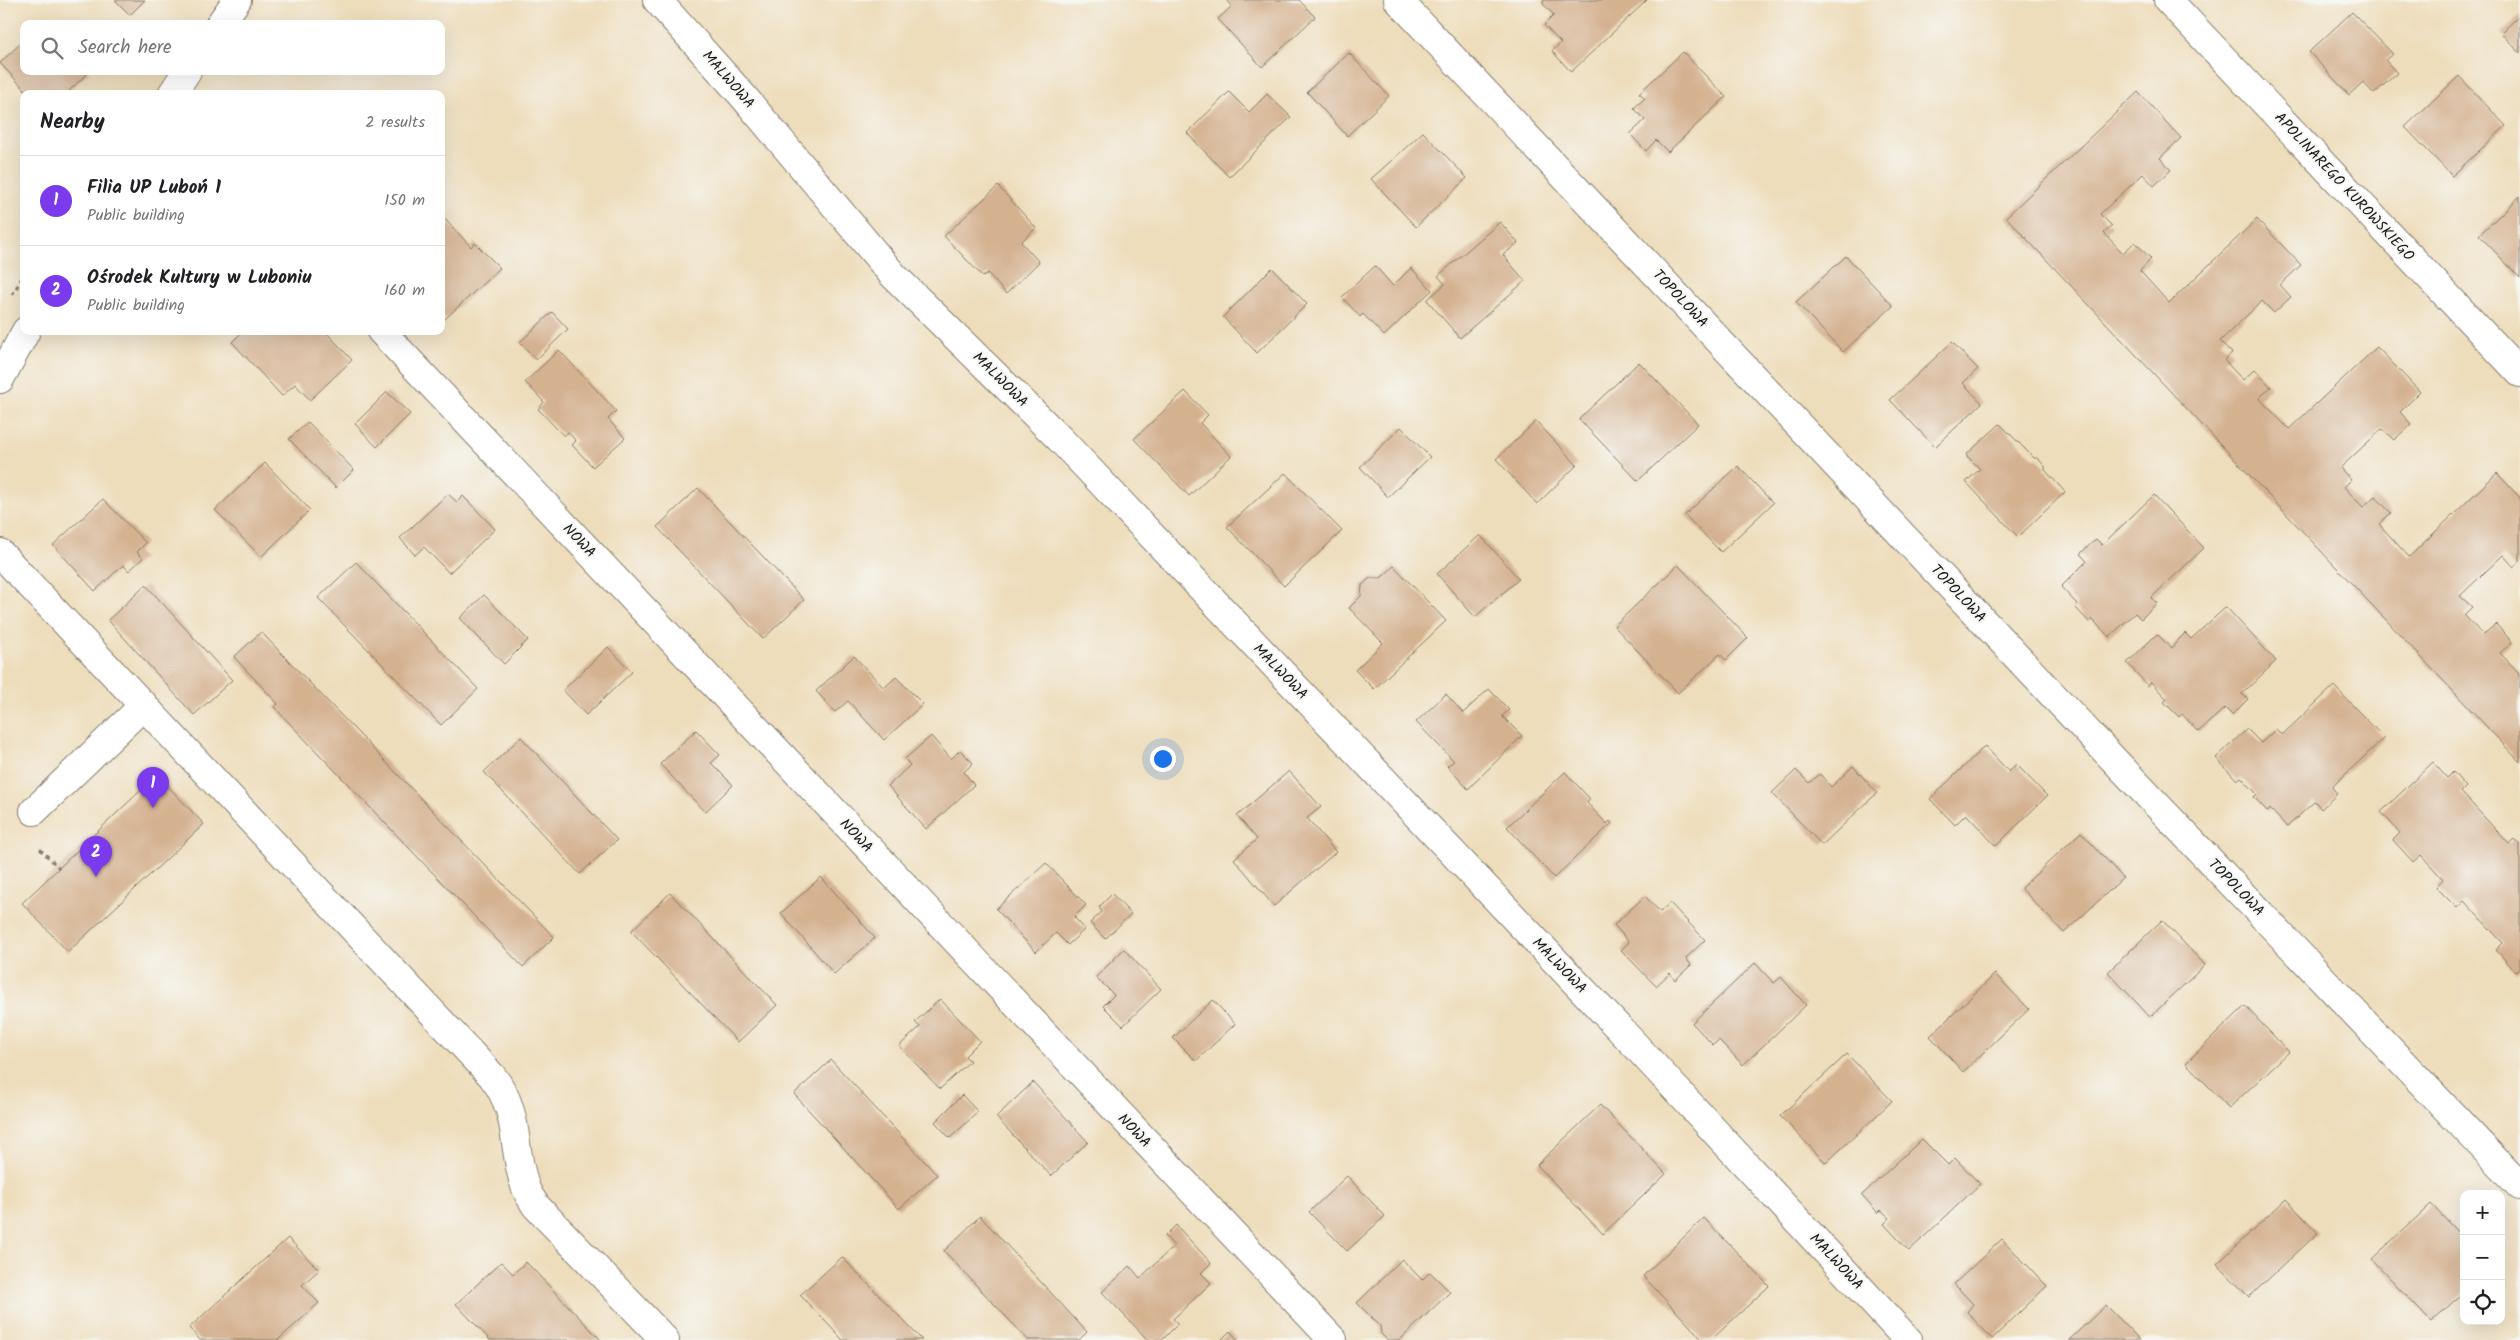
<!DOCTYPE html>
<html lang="en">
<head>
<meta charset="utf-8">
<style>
  body { margin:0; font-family:Kalam,sans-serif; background:#f2f2f2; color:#202124 }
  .controls { position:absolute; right:15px; bottom:15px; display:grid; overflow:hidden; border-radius:10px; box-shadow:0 5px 20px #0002 }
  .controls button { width:45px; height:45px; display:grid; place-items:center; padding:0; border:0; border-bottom:1px solid #e0e0e0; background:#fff; color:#202124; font:25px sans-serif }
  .you { position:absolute; left:1162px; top:758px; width:18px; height:18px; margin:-12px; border:4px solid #fff; border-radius:50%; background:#1a73e8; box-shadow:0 0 0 8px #1a73e833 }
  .badge { display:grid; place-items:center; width:32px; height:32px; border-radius:50%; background:#7c3aed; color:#fff; font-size:16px; font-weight:700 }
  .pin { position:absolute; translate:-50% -41px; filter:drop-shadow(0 1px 2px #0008) }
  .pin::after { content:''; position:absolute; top:26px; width:18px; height:15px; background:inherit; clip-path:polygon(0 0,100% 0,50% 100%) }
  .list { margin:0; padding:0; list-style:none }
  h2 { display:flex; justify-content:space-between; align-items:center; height:65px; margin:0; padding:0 20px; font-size:21px }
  h2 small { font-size:16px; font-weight:400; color:#757577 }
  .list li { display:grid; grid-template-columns:32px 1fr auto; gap:15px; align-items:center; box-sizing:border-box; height:90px; padding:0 20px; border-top:1px solid #e0e0e0 }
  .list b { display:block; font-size:19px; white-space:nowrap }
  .list p { margin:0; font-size:16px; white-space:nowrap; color:#757577 }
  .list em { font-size:16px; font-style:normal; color:#757577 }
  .icon { flex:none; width:28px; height:28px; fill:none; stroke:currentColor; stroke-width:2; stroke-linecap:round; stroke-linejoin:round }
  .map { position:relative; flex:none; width:2520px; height:1340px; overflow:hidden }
  .search { position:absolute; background:#fff; box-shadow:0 5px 20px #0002; left:20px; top:20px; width:425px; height:55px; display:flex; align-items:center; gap:12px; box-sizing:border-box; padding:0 18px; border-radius:10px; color:#757577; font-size:19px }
  .panel { position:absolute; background:#fff; box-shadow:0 5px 20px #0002; left:20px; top:90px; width:425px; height:245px; border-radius:10px }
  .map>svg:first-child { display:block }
</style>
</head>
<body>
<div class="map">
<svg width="2520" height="1340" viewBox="0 0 2520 1340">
  <rect width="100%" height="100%" fill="#f6f6f2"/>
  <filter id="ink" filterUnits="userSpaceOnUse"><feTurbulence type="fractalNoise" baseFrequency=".02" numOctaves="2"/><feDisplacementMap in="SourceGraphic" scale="10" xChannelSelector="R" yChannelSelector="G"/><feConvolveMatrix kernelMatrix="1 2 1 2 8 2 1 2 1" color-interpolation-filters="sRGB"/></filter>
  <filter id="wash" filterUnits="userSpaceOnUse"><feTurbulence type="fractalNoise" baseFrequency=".0096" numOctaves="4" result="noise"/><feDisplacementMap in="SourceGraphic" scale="20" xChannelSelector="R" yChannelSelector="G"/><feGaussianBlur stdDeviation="1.12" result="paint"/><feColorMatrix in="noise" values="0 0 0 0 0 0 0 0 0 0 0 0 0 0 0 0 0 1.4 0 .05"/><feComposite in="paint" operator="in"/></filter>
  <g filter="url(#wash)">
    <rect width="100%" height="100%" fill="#edb"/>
    <g id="blocks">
      <path fill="#d4b18f" d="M115,0H145L130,15Z
        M1227,0H1299L1315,17L1262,67L1218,19L1232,6Z
        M1543,0H1647L1571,72L1552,51L1561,43L1544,25L1554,15L1543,4Z
        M2352,12L2393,54L2385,60L2397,73L2374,94L2363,82L2349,95L2309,52Z
        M2520,15V53L2501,33Z
        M24,40V71H90L66,94H29L0,63Z
        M1683,52L1726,97L1668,152L1656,140L1646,151L1630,134L1645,120L1634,108L1645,98L1639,93Z
        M1349,53L1389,96L1347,136L1307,92Z
        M2459,76L2506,126L2452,176L2405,127Z
        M1229,92L1249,112L1267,94L1291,117L1229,177L1187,133Z
        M2138,92L2181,138L2160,158L2171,170L2154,186L2143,174L2100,214L2112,226L2104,233L2123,253L2135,242L2151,259L2140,271L2169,303L2257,219L2301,265L2280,285L2291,297L2274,313L2262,301L2220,341L2232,353L2224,360L2243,380L2255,369L2271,387L2259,398L2289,429L2377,347L2420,392L2400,412L2411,424L2394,440L2382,429L2340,468L2351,480L2344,487L2363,507L2375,496L2391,513L2379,524L2409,557L2497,473L2520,498V562L2514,567L2503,555L2460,596L2472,607L2464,615L2483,635L2496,624L2512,642L2500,653L2520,674V762L2006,217Z
        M1423,132L1467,178L1416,227L1371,179Z
        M998,186L1036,228L1021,242L1039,262L1006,294L988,273L983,277L944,236Z
        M2520,196V278L2479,235Z
        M441,215L471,247L475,243L500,268L445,319L441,315Z
        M1500,222L1518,243L1503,255L1525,281L1460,338L1427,300L1445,284L1438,276Z
        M1846,256L1893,306L1843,352L1796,302Z
        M1375,266L1393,286L1411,268L1432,290L1384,336L1363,314L1360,317L1342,297Z
        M1272,268L1307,304L1257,353L1223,317Z
        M552,312L568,329L536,360L520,342Z
        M243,331H325L352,360L310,400L295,384L282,396L232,342Z
        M1952,342L1978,369L1963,383L1982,403L1935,447L1890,400Z
        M559,350L616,411L608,419L625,438L593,467L572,445L576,441L568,432L564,436L538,409L544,402L525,382Z
        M1639,362L1698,424L1638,481L1579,419Z
        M1185,391L1208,415L1200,423L1231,456L1189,496L1134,439Z
        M387,392L410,414L377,447L355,424Z
        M1536,421L1577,465L1537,504L1496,459Z
        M308,422L354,470L336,488L289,439Z
        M2000,424L2034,458H2037L2045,466V470L2065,492L2018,537L1966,482L1980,469L1966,455Z
        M1401,427L1430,457L1388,497L1360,467Z
        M265,463L310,510L261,557L215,510Z
        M1738,466L1773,503L1721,552L1685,515Z
        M1285,473L1342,531L1284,586L1227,527Z
        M698,488L804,600L763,639L657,527Z
        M448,494L457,502L463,496L495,529L449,573L424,547L415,555L400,538Z
        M2154,495L2204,548L2151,598L2157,603L2141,619L2135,613L2109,637L2092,619L2089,622L2075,607L2077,604L2061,587L2087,561L2080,554L2096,539L2102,545Z
        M103,499L146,543L137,552L143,558L129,571L123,565L95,591L53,545Z
        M1480,535L1519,579L1475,617L1437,574Z
        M356,562L478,689L441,725L318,598Z
        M1678,565L1748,638L1726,660L1720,654L1678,693L1614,626Z
        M1394,566L1446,621L1374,689L1355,670L1383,643L1349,608L1361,596L1362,585L1370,578H1381Z
        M146,585L232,680L194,715L108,620Z
        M484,595L528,640L504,664L460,618Z
        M2226,607L2276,661L2242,694L2248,699L2232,715L2225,708L2198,732L2182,714L2179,717L2164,702L2167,699L2151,682L2148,686L2127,663L2157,634L2171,648L2185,633L2191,639Z
        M261,632L554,937L523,967L274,707L278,704L234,657Z
        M608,647L632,672L586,715L563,690Z
        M854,656L884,688L896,677L923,704L884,740L848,701L835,712L816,691Z
        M2334,686L2384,738L2332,787L2337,794L2321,809L2315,801L2287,827L2270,809L2268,812L2254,797L2257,794L2241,777L2237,780L2216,758L2247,729L2261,743L2276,729L2282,735Z
        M1489,689L1509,710L1502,716L1522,736L1468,789L1447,766L1454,761L1416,722L1446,694L1463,713Z
        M696,730L720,755L711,763L733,785L705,812L660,764Z
        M931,736L951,759L960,750L973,763L964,772L974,785L926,829L888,786L910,765L905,759Z
        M521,737L617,840L580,874L484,772Z
        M1985,746L2009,772L2016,764L2047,796L1996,846L1966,814L1955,825L1930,799Z
        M2433,762L2447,778L2453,772L2466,787L2461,792L2509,844L2515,839L2520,844V969L2516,972L2496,950L2503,943L2464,901L2457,908L2436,887L2443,879L2421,855L2413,862L2393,840L2400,833L2381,812Z
        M1853,766L1877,793L1822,845L1772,793L1796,770L1809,783L1820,774L1831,787Z
        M1289,771L1321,807L1307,818L1336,852L1274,906L1234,859L1257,839L1237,816Z
        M1565,772L1590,799L1587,803L1607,824L1610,821L1612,823L1554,878L1507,827Z
        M157,775L204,824L68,952L22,903Z
        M2081,832L2123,878L2064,933L2021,888Z
        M1046,863L1086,905L1074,917L1085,929L1068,945L1056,933L1036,952L996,909Z
        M821,877L875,938L834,974L781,913Z
        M670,893L777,1005L738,1042L631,931Z
        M1112,894L1131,914L1105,939L1090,923L1102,912L1099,907Z
        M1645,896L1660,912L1670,903L1705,940L1686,958L1691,965L1675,980L1670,973L1656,986L1621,950L1629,942L1614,925Z
        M2162,920L2205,965L2150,1017L2108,972Z
        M1124,949L1161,989L1123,1026L1103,1006L1114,995L1096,977Z
        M1755,963L1774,983L1781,977L1806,1005L1743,1065L1719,1040L1713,1045L1692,1023Z
        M1995,974L2029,1009L1963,1072L1930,1036Z
        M940,999L980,1041L965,1056L970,1061L940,1089L899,1046L920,1027L915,1022Z
        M1213,1000L1235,1024L1196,1061L1173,1038Z
        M2245,1006L2289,1052L2229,1108L2186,1063Z
        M1847,1054L1892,1101L1826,1163L1780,1116Z
        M831,1060L937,1175L899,1209L794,1094Z
        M1033,1082L1088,1142L1051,1176L996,1117Z
        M962,1095L978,1112L950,1138L935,1122Z
        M1600,1105L1666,1174L1603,1234L1537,1165Z
        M1922,1139L1948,1165L1955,1158L1980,1184L1909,1251L1884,1224L1890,1218L1881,1210L1878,1213L1862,1195Z
        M1347,1176L1385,1216L1347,1251L1309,1212Z
        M2286,1199L2318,1233L2249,1297L2217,1264Z
        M2431,1204L2464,1239V1292L2431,1322L2372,1259Z
        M980,1216L1087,1332L1079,1340H1028L944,1251Z
        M1704,1218L1769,1286L1711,1340H1703L1643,1276Z
        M1176,1225L1211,1263L1201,1273L1211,1283L1173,1319L1178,1324L1162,1340H1148L1102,1292L1130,1266L1140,1278L1174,1246L1165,1236Z
        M288,1238L319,1270L302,1285L319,1303L278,1340H200L189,1328Z
        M2002,1239L2047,1286L1992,1339L1967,1312L1973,1304L1954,1284Z
        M842,1257L922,1340H843L800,1295Z
        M1402,1259L1422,1280L1430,1272L1450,1292L1400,1340H1387L1381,1334L1380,1326L1357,1303Z
        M501,1262L513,1274L526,1262L601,1340H490L456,1304Z
        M2106,1305L2140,1340H2069Z
        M1230,1331L1238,1340H1221Z"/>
    </g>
  </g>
  <g filter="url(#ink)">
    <use href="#blocks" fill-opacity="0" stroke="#857c6c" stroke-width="1"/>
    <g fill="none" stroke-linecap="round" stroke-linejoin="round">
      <defs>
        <path id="minor" d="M657,0L743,96L893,275L1060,439L1634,1044L1908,1340
          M1398,0L2115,761L2520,1186
          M2168,0L2520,373
          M220,24L237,0
          M172,94L187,71
          M381,331L1333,1340
          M0,379L26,331
          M0,553L492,1076C521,1113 511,1145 525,1186C527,1193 532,1200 536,1206L665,1340
          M34,811L144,705"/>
      </defs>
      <use href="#minor" stroke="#857c6c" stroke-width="30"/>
      <path stroke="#857c6c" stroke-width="3" stroke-dasharray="4 4" stroke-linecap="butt" d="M12,295L24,275
        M40,849L59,868"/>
      <use href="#minor" stroke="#fff" stroke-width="28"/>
    </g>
  </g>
  <g text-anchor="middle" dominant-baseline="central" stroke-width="4" stroke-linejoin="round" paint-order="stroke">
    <g font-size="15" fill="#1c1c1c" stroke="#f6f6f2">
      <text transform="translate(728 80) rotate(49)">MALWOWA</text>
      <text transform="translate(2344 187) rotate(47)">APOLINAREGO KUROWSKIEGO</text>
      <text transform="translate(1680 299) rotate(47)">TOPOLOWA</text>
      <text transform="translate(1000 380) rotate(45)">MALWOWA</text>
      <text transform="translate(579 541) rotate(47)">NOWA</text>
      <text transform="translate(1958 594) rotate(47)">TOPOLOWA</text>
      <text transform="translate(1280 672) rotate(46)">MALWOWA</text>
      <text transform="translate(856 836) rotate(47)">NOWA</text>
      <text transform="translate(2236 888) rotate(46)">TOPOLOWA</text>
      <text transform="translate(1559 966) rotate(46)">MALWOWA</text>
      <text transform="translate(1134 1131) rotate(47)">NOWA</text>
      <text transform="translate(1836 1262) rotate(47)">MALWOWA</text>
    </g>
  </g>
</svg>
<div class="controls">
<button>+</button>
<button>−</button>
<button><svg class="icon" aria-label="locate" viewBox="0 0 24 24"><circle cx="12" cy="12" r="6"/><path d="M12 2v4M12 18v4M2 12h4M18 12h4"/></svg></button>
</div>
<div class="you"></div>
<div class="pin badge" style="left:153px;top:808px">1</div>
<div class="pin badge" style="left:96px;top:877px">2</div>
<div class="search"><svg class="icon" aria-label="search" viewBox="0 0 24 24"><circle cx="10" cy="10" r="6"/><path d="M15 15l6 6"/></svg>Search here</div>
<section class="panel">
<h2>Nearby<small>2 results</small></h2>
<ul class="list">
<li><span class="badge">1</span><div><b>Filia UP Luboń 1</b><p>Public building</p></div><em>150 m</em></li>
<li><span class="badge">2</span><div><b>Ośrodek Kultury w Luboniu</b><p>Public building</p></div><em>160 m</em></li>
</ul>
</section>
</div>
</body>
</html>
